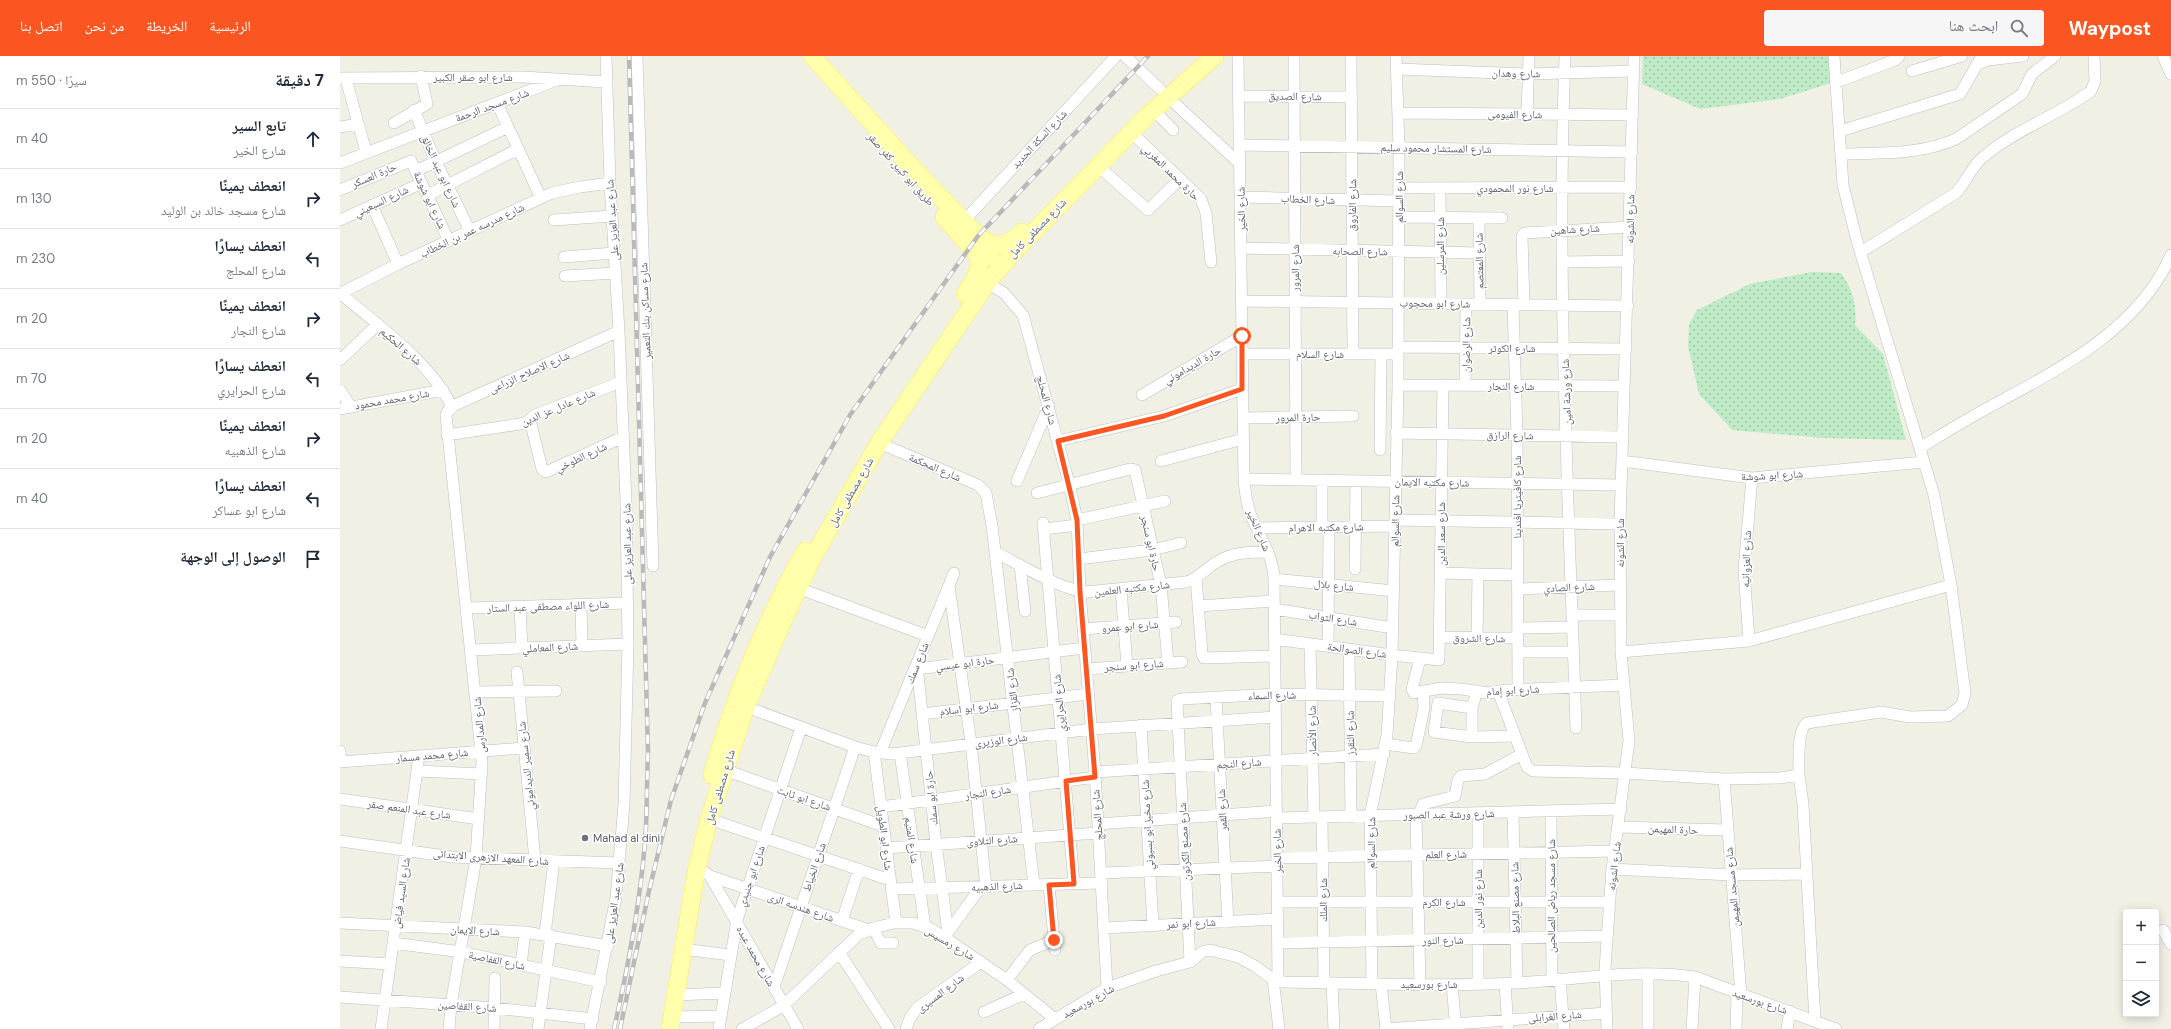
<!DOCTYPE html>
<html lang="ar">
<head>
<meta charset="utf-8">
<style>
  body { margin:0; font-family:"DM Sans","Noto Naskh Arabic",sans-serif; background:#f6f6f7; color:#1f2937; direction:rtl }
  .controls { position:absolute; right:12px; bottom:12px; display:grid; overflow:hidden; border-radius:4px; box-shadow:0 2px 10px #0003 }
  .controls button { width:36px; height:36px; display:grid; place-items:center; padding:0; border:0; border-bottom:1px solid #e0e1e3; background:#fff; color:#1f2937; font:20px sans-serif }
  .stop { position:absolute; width:12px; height:12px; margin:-9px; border:3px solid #fb5621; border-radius:50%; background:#fff }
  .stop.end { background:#fb5621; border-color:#fff; box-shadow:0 1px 4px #0008 }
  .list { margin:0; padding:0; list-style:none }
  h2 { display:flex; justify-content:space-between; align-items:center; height:52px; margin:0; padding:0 16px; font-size:17px }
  h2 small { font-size:13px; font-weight:400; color:#747a83 }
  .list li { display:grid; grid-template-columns:26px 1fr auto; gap:12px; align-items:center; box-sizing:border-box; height:60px; padding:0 16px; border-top:1px solid #e0e1e3 }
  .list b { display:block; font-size:15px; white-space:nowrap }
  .list p { margin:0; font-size:13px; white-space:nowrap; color:#747a83 }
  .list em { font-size:13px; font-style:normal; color:#747a83 }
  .icon { flex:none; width:22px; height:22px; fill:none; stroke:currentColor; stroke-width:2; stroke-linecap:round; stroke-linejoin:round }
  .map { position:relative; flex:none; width:1831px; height:973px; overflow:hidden; direction:ltr }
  header { display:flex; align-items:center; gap:24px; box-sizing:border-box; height:56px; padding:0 20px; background:#fb5621; color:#fff }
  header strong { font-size:19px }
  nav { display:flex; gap:22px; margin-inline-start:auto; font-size:14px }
  .search { width:280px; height:36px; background:#f6f6f7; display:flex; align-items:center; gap:10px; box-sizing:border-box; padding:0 14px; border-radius:4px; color:#747a83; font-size:15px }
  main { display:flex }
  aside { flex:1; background:#fff }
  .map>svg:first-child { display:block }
</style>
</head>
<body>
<header>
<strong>Waypost</strong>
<div class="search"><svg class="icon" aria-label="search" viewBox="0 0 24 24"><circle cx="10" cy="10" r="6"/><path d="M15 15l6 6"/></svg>ابحث هنا</div>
<nav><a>الرئيسية</a><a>الخريطة</a><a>من نحن</a><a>اتصل بنا</a></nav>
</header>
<main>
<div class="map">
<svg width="1831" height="973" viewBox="0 0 1831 973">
  <defs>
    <pattern id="grass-dots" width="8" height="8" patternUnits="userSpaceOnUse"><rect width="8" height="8" fill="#bfebc7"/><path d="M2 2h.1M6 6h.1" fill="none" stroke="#9ec2a5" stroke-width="1.8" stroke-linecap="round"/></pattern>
  </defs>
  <rect width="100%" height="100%" fill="#f1f0e5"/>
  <path fill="url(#grass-dots)" d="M1303,0H1488L1491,27L1440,43L1360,53L1302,28Z
    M1472,216L1501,217C1513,234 1517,248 1515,269L1543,298L1566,384L1483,382L1392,374L1359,338L1348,290L1349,268L1357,254L1410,228Z"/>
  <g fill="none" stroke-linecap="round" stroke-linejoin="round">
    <defs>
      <path id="street" d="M297,0L313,510
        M785,0L820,33
        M898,0L904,423C905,436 907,450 912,462C921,483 933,500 934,523L938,924
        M954,0L956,424
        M1011,0L1013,298
        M1225,0C1216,224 1229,448 1236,672
        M1823,0L1831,18
        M1636,9L1648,4L1683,0
        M1058,13L1189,18L1294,15
        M1572,15L1622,0
        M0,22L183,21L266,26
        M6,23L26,96
        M1497,26L1555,4L1559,0
        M899,40L1012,41
        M828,41L900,108
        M157,47L201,142
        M74,54L96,106L130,175
        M814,54L833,74
        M1058,57L1293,59
        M1187,58L1189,0
        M54,67L87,48L81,20
        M0,71L18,68
        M1500,75L1620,38L1642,0
        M791,76L861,143L866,157L871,206
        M899,89L1292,96
        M1501,98C1539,97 1580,99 1616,83L1682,38L1692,18L1715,0
        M0,107L217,24
        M758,110L808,154L840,123
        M76,115L168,71
        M1059,132L1291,131
        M1100,132L1101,247
        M0,134L71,105L109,185
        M88,139L178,93
        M901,141L1059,145
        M32,149L58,208
        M1059,161L1162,162
        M1139,162L1140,248
        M0,164L82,127
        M214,164L272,160
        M623,166L776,0
        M902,192L1139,197
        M1521,196L1616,137C1626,126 1631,112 1641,103C1672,75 1717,60 1751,35L1755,25L1754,0
        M224,201L274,197
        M1222,206L1289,205
        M225,220L276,217
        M647,227L664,237L683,259L729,427L737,464L740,535L755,716L767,932
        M0,237C37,269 91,306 112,351
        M1,237L58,208L212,137L240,131L270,127
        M902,245L1288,250
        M1173,248L1177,379L1178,633
        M1184,248L1182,180L1184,177L1290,171
        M1058,291L1286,293
        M903,298H1058
        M0,304L37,269
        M1058,329L1284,330
        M1125,330L1126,248
        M0,334L11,351
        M802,339L902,280
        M0,353L103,334
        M903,362L1013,360
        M190,364L202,413L206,416L283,381
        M1056,377L1283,381
        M107,379L180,368L187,366L195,359L281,326
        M718,385L824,360L902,333
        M539,387L638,429L646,437L652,470L694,829
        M1580,392C1604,377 1629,362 1653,349C1721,312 1799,273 1831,199
        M1040,394L1041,298
        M821,405L903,383
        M1282,405L1412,422L1584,406
        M904,423L1281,429
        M982,424V471
        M677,425L709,350
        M697,437L790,413L795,414L821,529L828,607
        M737,464L825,445
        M1055,464L1280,468
        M703,467L734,828
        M917,472L1055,470
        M704,473L737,469
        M655,496C679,508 721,534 746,536L846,526C858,523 866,512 877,506C892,496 910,496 928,496
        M739,503L812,494L841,487
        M680,509L685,555
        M1015,513L1016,425
        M1101,517L1178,519
        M856,522L862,598L864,602L935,600
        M934,523L1054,535
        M609,530L631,687L646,831
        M458,532L588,580
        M781,533L787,610
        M1178,533L1280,529
        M241,549L242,590
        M858,550L934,545
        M180,551L182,592
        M128,552L288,547
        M934,553L1053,572
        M1232,559H1280
        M1178,572L1233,571
        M743,573L836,566
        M1100,581L1178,582
        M1137,582L1138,518
        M934,583L1052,599L1099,604L1103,329
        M1409,585L1404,514L1412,422
        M970,588L974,761
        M988,590L989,471
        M132,594L288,588
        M1009,594L1011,761
        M1178,596H1233
        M1281,596L1409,585L1611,529
        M1080,603L1072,633L1074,637L1101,632L1121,633L1149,637L1166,634L1284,629
        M577,609L596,788L608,876
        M577,613L744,592
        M746,613L842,606
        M177,616L195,804
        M1158,635L1187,711L1193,715L1285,717L1384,723L1440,722L1459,719L1463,748L1475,965
        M136,636L216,635
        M876,642L888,866
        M401,649L515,691L534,696L552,698L752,673L935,661
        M1132,652L1098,647L1094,676L1132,681L1175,680
        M582,658L748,638
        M801,669L813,869
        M1132,681V652L1137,635
        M1045,688L1074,692L1076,690L1084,652L1083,635
        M0,695L1,706
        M534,696L556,867
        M540,697L614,517
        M560,697L585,871
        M0,706L184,692
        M385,714L543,770
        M77,715L142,718
        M755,716L1044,698
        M1459,719C1459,707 1457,673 1467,667L1541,656L1570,661L1608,660L1622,649L1625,637L1611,529L1594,439L1517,185L1503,129L1494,0
        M1384,723L1401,939
        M0,743L139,763
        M541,751L755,721
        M1211,755L1212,924
        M1173,757L1177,927
        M1076,759L1080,928
        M1079,759L1083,748L1115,740L1118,724L1121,720L1145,718L1182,698
        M982,761L984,927
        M937,762L1281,753
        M369,763L550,824
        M758,768L937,755
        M1279,771L1387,774
        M0,785L112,801L279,807
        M546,792L758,777
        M937,802L1275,795
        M357,811L370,820L458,973
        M1272,813L1391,819L1467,818
        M761,817L938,810
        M370,820L529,874
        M709,829L715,894
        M552,833L762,827
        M938,846H1270
        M502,865L519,813
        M0,867L185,876L268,890
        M533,872L541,887H553
        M764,872L938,863
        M1823,874L1831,888
        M205,878L214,805
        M606,879L641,831
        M53,887L121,896L261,926
        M938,887L1267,880
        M343,893L390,899
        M499,896L549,973
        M0,905L50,908
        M850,906L837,645L841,643L935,638L1050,640
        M181,909L185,876
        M933,923L939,973
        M1220,923L1224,973
        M667,924L690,894L714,884
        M992,927L994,973
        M1165,927L1168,973
        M1032,928L1030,760L1047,679L1052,599L1058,329L1059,91L1056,0
        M1041,928L1046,973
        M1138,928V758
        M1112,929L1116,973
        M434,931L515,691
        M335,939L385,937
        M0,941L155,952L253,963
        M644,956L684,938
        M332,961L381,960
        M41,973L79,700
        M109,973L111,949L136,802L142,706L106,359L108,355L115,349L279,275
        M154,973L155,922
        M198,973L211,879
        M250,973L276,842L284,748L288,588L286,445L279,275L270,127L266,0
        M379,973L397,864L461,672
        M402,973L443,950L519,878L537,871L554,867H573L591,873L604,881L667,924L715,963
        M566,973L570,962L577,952L641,906
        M699,973L767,932L816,915L850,906L862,896L870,894L898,901L915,910L930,921L943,926C1021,927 1099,931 1176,927C1235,924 1296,912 1355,921L1496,973
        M1045,973L1266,957
        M1267,973L1265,913L1272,813L1289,685L1281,596L1280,468L1294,0
        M1308,973V918
        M1352,973L1355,921
        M1396,973L1397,938
        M1447,973L1450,955"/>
      <path id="primary" d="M472,0L568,107L638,180C655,194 667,191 682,176
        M604,161L634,195L651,201
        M625,238C634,225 641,215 640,199
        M372,719C394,641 425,565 465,495
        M330,973L357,811L369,763L406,651L439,574L473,501L539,387L647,227L673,197L807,60L875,0"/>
    </defs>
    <use href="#street" stroke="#bdbec5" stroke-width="12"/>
    <use href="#primary" stroke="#ffeb50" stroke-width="18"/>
    <use href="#street" stroke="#fff" stroke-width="11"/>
    <use href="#primary" stroke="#ffffac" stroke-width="17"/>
    <defs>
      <path id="rail" d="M274,973C289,907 302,839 306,771C307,746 307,720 308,695L289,0
        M280,973L309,835L331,744L365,647L430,501L510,359L638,180L808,0"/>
    </defs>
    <use href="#rail" stroke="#b9b9ba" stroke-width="4.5"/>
    <use href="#rail" stroke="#fff" stroke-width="3" stroke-dasharray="9" stroke-linecap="butt"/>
  </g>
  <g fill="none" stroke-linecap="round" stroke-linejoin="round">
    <path stroke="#fb5621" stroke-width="5" d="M714,884L709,829L734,828L726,725L755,721L740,536L737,464L718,385L824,360L902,333V280"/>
  </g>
  <circle fill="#6b7280" stroke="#fff" stroke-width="1.5" cx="245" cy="782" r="4"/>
  <g text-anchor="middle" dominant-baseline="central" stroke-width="3" stroke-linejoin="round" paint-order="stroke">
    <g font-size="11" fill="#5d6067" stroke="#fff">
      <text transform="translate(1176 17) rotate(1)">شارع وهدان</text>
      <text x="133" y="21">شارع ابو صقر الكبير</text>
      <text transform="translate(955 40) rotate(1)">شارع الصديق</text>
      <text transform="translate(152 49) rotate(-20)">شارع مسجد الرحمة</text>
      <text transform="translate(1175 58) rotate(1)">شارع الفيومى</text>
      <text transform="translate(699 83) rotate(-47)">شارع السكة الحديد</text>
      <text transform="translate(1096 92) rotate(1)">شارع المستشار محمود سليم</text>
      <text transform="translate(561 113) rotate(48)">طريق ابو كبير, كفر صقر</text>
      <text transform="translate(101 115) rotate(65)">شارع ابو عبد الخالق</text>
      <text transform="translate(831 116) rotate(44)">حارة محمد المغربي</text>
      <text transform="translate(34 119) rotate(-23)">حارة العسكر</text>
      <text x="1175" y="132">شارع نور المحمودي</text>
      <text transform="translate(1059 141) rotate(-90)">شارع السوالم</text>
      <text transform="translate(968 143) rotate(2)">شارع الخطاب</text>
      <text transform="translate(90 144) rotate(65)">شارع ابو شوشة</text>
      <text transform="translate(41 145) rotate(-25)">شارع السبعيني</text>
      <text transform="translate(1012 149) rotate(-89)">شارع الفاروق</text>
      <text transform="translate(901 153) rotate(-91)">شارع الخير</text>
      <text transform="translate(1290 163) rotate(-89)">شارع الشونه</text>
      <text transform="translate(272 164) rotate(-94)">شارع عبد العزيز على</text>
      <text transform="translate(697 172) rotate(-46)">شارع مصطفى كامل</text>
      <text transform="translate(1235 173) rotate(-3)">شارع شاهين</text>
      <text transform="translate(132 174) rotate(-25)">شارع مدرسه عمر بن الخطاب</text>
      <text transform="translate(1100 190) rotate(-90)">شارع المرسلين</text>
      <text transform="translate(1020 195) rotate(1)">شارع الصحابه</text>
      <text transform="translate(1139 205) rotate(-91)">شارع المعتصم</text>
      <text transform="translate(955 212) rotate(-90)">شارع المرور</text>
      <text transform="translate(1095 247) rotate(1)">شارع ابو محجوب</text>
      <text transform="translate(305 255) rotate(-92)">شارع مساكن بنك التعمير</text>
      <text transform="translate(1126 289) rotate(-89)">شارع الرضوان</text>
      <text transform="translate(61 290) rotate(41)">شارع الحكيم</text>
      <text x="1172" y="292">شارع الكوثر</text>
      <text x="980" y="298">شارع السلام</text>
      <text transform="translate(852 309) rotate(-30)">حارة الديداموني</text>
      <text transform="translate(189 316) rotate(-24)">شارع الاصلاح الزراعى</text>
      <text x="1171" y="330">شارع النجار</text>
      <text transform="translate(1226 336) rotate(-92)">شارع ورشة امين</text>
      <text transform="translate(52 343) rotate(-10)">شارع محمد محمود</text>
      <text transform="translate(707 344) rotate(75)">شارع المحلج</text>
      <text transform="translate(218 351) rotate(-23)">شارع عادل عز الدين</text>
      <text transform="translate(958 361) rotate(-1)">حارة المرور</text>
      <text transform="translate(1170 379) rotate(1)">شارع الرازق</text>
      <text transform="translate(241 401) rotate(-25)">شارع الطوخي</text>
      <text transform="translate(595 411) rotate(23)">شارع المحكمة</text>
      <text transform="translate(1432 419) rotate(-3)">شارع ابو شوشة</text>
      <text transform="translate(1092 426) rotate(1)">شارع مكتبه الايمان</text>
      <text transform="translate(511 436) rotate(-60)">شارع مصطفى كامل</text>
      <text transform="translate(1177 441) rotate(-90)">شارع كافيتريا افندينا</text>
      <text transform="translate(1055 465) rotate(-89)">شارع السوالم</text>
      <text transform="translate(986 471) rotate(-1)">شارع مكتبه الاهرام</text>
      <text transform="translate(919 474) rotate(67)">شارع الخير</text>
      <text transform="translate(1101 478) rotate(-90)">شارع سعد الدين</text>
      <text transform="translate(811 487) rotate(77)">حارة ابو سنجر</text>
      <text transform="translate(1280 487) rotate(-90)">شارع الشونه</text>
      <text transform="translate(287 488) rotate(-91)">شارع عبد العزيز على</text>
      <text transform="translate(1406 503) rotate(-88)">شارع العزوانيه</text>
      <text transform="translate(994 529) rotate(6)">شارع بلال</text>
      <text transform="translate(1229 531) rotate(-2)">شارع الصادي</text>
      <text transform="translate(792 532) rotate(-6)">شارع مكتبه العلمين</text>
      <text transform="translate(208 550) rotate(-2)">شارع اللواء مصطفى عبد الستار</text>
      <text transform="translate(993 562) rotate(9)">شارع التواب</text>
      <text transform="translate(790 570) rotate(-4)">شارع ابو عمرو</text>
      <text transform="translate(1139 582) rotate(1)">شارع الشروق</text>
      <text transform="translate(210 591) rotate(-3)">شارع المعاملي</text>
      <text transform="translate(1017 594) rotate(8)">شارع الصوالحة</text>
      <text transform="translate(577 607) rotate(-68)">شارع سمك</text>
      <text transform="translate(625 607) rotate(-7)">حارة ابو عيسي</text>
      <text transform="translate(794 609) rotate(-4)">شارع ابو سنجر</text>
      <text transform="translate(672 634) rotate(-97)">شارع القزاز</text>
      <text transform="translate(1173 634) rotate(-3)">شارع ابو إمام</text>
      <text transform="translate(932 639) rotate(-1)">شارع السماء</text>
      <text transform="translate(719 647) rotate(-95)">شارع الحرايري</text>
      <text transform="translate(629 652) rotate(-7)">شارع ابو اسلام</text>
      <text transform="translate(139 669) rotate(-95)">شارع المدارس</text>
      <text transform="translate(972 675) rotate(-91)">شارع الأنصار</text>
      <text transform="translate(1010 677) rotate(-91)">شارع النقرز</text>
      <text transform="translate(661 684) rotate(-7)">شارع الوزيرى</text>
      <text transform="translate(92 699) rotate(-5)">شارع محمد مسمار</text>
      <text transform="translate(899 707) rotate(-4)">شارع النجم</text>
      <text transform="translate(186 710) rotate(-96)">شارع سمير الديداموني</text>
      <text transform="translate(380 731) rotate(-73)">شارع مصطفى كامل</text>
      <text transform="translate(648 736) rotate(-8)">شارع النجار</text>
      <text transform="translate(464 742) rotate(19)">شارع ابو ثابت</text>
      <text transform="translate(591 742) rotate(-96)">حارة ابو سمك</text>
      <text transform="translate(69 753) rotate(8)">شارع عبد المنعم صقر</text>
      <text transform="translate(882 754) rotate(-93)">شارع القمر</text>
      <text transform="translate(1109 758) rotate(-1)">شارع ورشة عبد الصبور</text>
      <text transform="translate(757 759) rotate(-94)">شارع المحلج</text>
      <text transform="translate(807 769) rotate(-93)">شارع مخبز ابو بسيوني</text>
      <text transform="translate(1333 773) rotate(2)">حارة المهيمن</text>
      <text transform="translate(545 782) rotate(83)">شارع ابو الطويل</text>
      <text transform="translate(572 784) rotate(82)">شارع المتيم</text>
      <text transform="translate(652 784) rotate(-4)">شارع التلاوى</text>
      <text transform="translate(844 786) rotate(-93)">شارع مصنع الكرتون</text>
      <text transform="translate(1031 787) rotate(-89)">شارع السوالم</text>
      <text transform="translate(937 795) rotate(-91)">شارع الخير</text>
      <text transform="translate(1106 798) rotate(-1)">شارع العلم</text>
      <text transform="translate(151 801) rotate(4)">شارع المعهد الازهرى الابتدائى</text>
      <text transform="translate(1274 810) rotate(-83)">شارع الشونه</text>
      <text transform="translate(474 811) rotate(-71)">شارع الخياط</text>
      <text transform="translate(411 820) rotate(-71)">شارع ابو جنيدي</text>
      <text transform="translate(657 830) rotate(-2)">شارع الذهبيه</text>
      <text transform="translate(1392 831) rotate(-95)">شارع مسجد المهيمن</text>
      <text transform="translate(61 837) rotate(-82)">شارع السيد فياض</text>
      <text transform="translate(1211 840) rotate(-90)">شارع مسجد رياض الصالحين</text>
      <text transform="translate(1175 842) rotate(-91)">شارع مصنع البلاط</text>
      <text transform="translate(1138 843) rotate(-90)">شارع نور الدين</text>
      <text transform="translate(983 844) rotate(-90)">شارع الملك</text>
      <text x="1104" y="846">شارع الكرم</text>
      <text transform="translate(274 847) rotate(-82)">شارع عبد العزيز على</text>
      <text transform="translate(461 851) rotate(19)">شارع هندسه الرى</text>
      <text transform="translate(851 867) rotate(-3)">شارع ابو نمر</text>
      <text transform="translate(135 874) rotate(3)">شارع الايمان</text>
      <text transform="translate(1103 884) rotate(-1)">شارع النور</text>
      <text transform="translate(610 887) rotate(31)">شارع رمسيس</text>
      <text transform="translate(416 900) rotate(61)">شارع محمد عبده</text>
      <text transform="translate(157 904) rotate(12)">شارع القفاصية</text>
      <text x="1089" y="928">شارع بورسعيد</text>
      <text transform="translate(600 937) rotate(-37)">شارع المسيرى</text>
      <text transform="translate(748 945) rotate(-29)">شارع بورسعيد</text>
      <text transform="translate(1420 945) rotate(19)">شارع بورسعيد</text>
      <text transform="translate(127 950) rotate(4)">شارع القفاصين</text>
      <text transform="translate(1215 960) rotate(-4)">شارع الغرابلى</text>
    </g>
    <g font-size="11" fill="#5b616d" stroke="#fff" text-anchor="start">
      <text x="253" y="782">Mahad al dini</text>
    </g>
  </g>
</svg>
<div class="controls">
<button>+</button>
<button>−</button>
<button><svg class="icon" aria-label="layers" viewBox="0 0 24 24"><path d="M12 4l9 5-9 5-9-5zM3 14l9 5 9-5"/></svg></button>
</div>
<div class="stop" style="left:902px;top:280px"></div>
<div class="stop end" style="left:714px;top:884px"></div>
</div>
<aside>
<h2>7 دقيقة<small>سيرًا · 550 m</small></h2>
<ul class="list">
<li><svg class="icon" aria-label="ahead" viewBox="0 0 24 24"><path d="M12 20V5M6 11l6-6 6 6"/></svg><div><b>تابع السير</b><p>شارع الخير</p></div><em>40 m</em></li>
<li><svg class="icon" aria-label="right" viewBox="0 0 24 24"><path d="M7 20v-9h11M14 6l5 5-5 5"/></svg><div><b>انعطف يمينًا</b><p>شارع مسجد خالد بن الوليد</p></div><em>130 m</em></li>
<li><svg class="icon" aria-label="left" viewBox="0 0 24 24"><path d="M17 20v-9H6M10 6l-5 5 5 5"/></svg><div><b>انعطف يسارًا</b><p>شارع المحلج</p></div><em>230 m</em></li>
<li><svg class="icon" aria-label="right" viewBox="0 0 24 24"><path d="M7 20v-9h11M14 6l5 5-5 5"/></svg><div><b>انعطف يمينًا</b><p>شارع النجار</p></div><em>20 m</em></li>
<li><svg class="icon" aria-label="left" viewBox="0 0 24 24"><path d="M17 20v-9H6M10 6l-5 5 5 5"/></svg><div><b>انعطف يسارًا</b><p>شارع الحرايري</p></div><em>70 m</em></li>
<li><svg class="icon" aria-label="right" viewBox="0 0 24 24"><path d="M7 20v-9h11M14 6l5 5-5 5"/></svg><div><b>انعطف يمينًا</b><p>شارع الذهبيه</p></div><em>20 m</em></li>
<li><svg class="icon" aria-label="left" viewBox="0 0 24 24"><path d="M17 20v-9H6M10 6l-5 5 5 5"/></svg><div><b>انعطف يسارًا</b><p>شارع ابو عساكر</p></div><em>40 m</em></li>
<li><svg class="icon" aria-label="arrive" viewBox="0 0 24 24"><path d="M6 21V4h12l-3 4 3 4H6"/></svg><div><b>الوصول إلى الوجهة</b></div></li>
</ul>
</aside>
</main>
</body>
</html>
